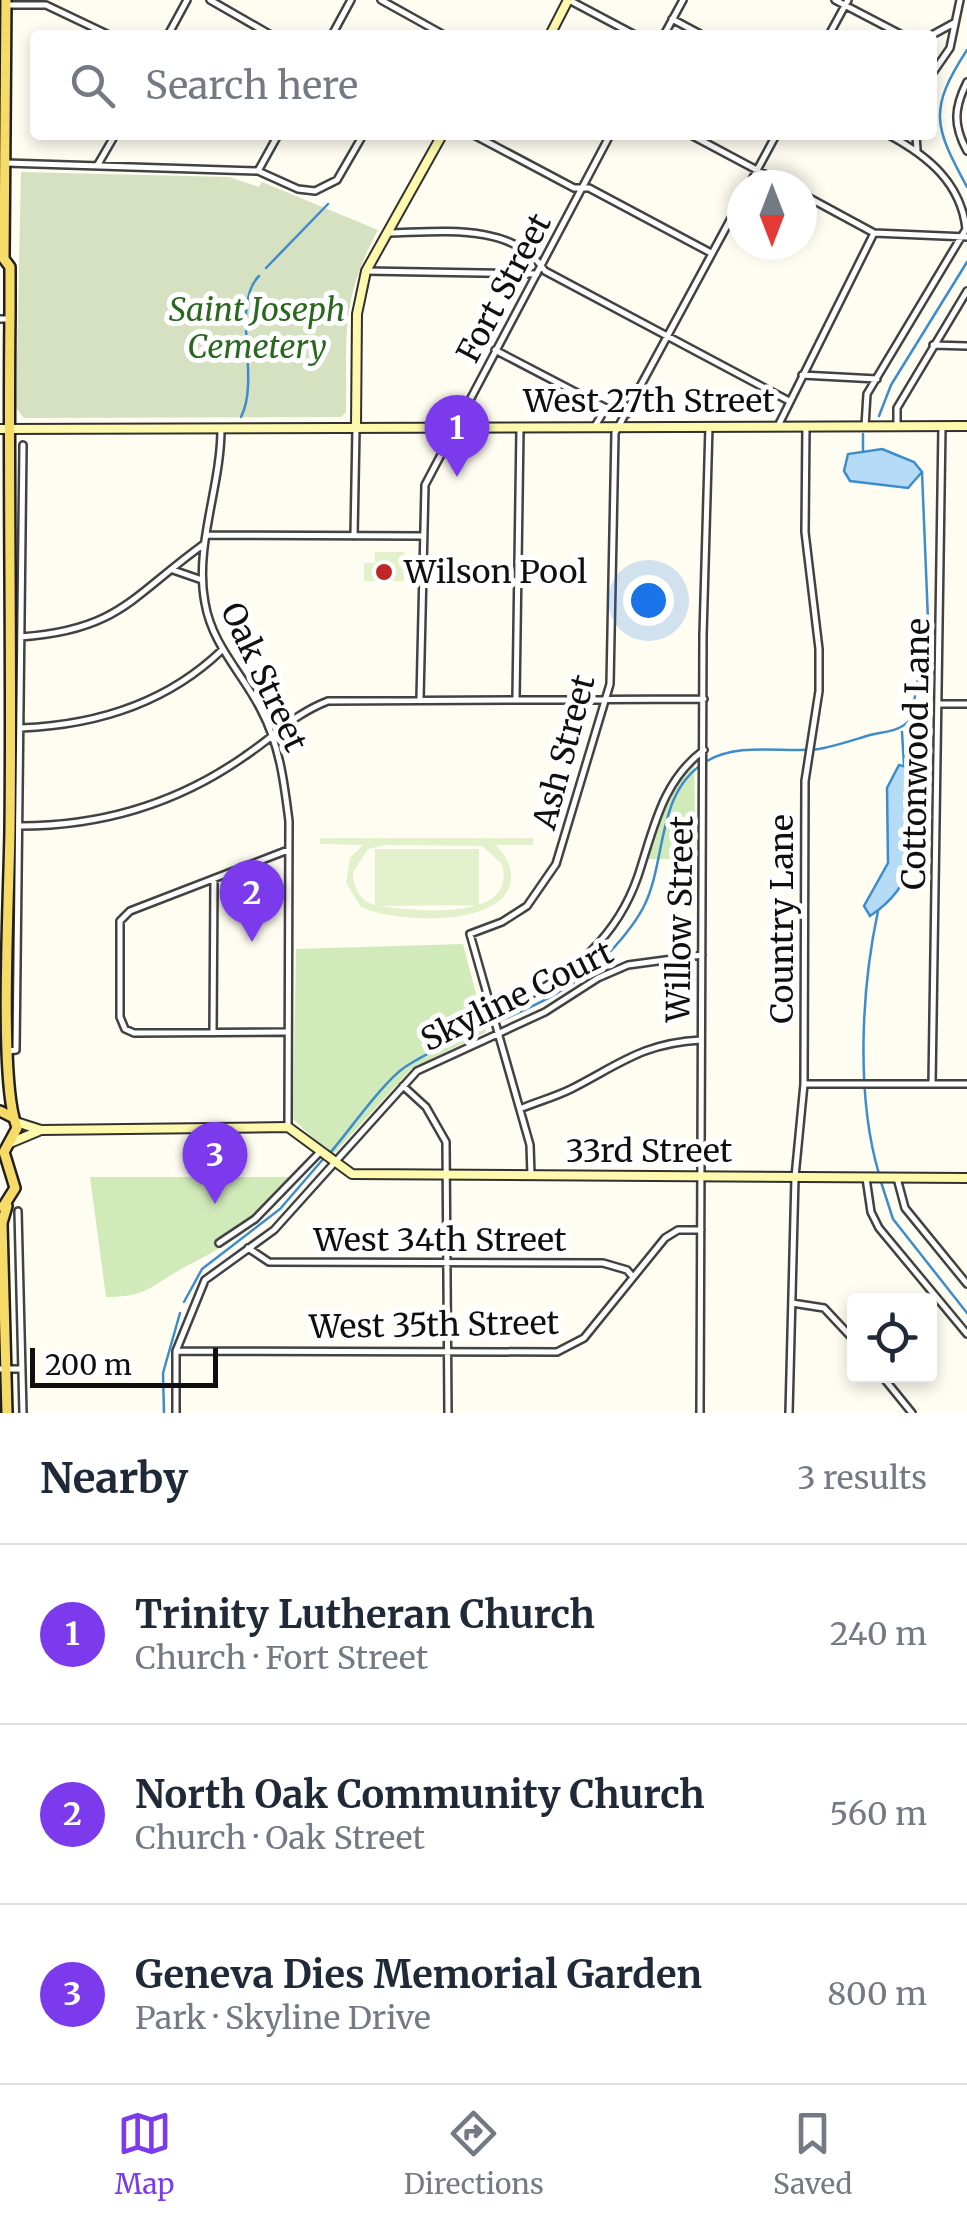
<!DOCTYPE html>
<html lang="en">
<head>
<meta charset="utf-8">
<style>
  body { margin:0; font-family:Merriweather,serif; background:#f6f6f7; color:#1f2937 }
  .controls { position:absolute; right:30px; bottom:30px; display:grid; overflow:hidden; border-radius:10px; box-shadow:0 5px 15px #0003 }
  .controls button { width:90px; height:90px; display:grid; place-items:center; padding:0; border:0; border-bottom:2px solid #e0e1e3; background:#fff; color:#1f2937; font:50px sans-serif }
  .compass { position:absolute; left:727px; top:170px; width:90px; height:90px; border-radius:50%; background:#fff; box-shadow:0 5px 15px #0003; rotate:180deg }
  .scale { position:absolute; left:30px; bottom:25px; width:188px; box-sizing:border-box; padding-left:10px; border:5px solid #0f0f0f; border-top:0; font-size:28px; line-height:35px; white-space:nowrap; color:#0f0f0f; -webkit-text-stroke:8px #fff; paint-order:stroke }
  .you { position:absolute; left:648px; top:600px; width:35px; height:35px; margin:-25px; border:8px solid #fff; border-radius:50%; background:#1a73e8; box-shadow:0 0 0 15px #1a73e833 }
  .badge { display:grid; place-items:center; width:65px; height:65px; border-radius:50%; background:#7c3aed; color:#fff; font-size:32px; font-weight:700 }
  .pin { position:absolute; translate:-50% -82px; filter:drop-shadow(0 2px 5px #0008) }
  .pin::after { content:''; position:absolute; top:52px; width:35px; height:30px; background:inherit; clip-path:polygon(0 0,100% 0,50% 100%) }
  .list { margin:0; padding:0; list-style:none }
  h2 { display:flex; justify-content:space-between; align-items:center; height:130px; margin:0; padding:0 40px; font-size:42px }
  h2 small { font-size:32px; font-weight:400; color:#747a83 }
  .list li { display:grid; grid-template-columns:65px 1fr auto; gap:30px; align-items:center; box-sizing:border-box; height:180px; padding:0 40px; border-top:2px solid #e0e1e3 }
  .list b { display:block; font-size:38px; white-space:nowrap }
  .list p { margin:0; font-size:32px; white-space:nowrap; color:#747a83 }
  .list em { font-size:32px; font-style:normal; color:#747a83 }
  .icon { flex:none; width:55px; height:55px; fill:none; stroke:currentColor; stroke-width:2; stroke-linecap:round; stroke-linejoin:round }
  .map { position:relative; flex:none; width:967px; height:1413px; overflow:hidden }
  .search { position:absolute; background:#fff; box-shadow:0 5px 15px #0003; left:30px; right:30px; top:30px; height:110px; display:flex; align-items:center; gap:25px; box-sizing:border-box; padding:0 35px; border-radius:10px; color:#747a83; font-size:38px }
  .sheet { height:670px; background:#fff }
  nav { display:flex; justify-content:space-around; align-items:center; box-sizing:border-box; height:140px; border-top:2px solid #e0e1e3; background:#fff; font-size:28px; color:#747a83 }
  nav a { display:grid; justify-items:center; gap:5px }
  nav .on { color:#7c3aed }
  .map>svg:first-child { display:block }
</style>
</head>
<body>
<div class="map">
<svg width="967" height="1413" viewBox="0 0 967 1413">
  <rect width="100%" height="100%" fill="#fffdf1"/>
  <path fill="#d1eaba" d="M694,763L696,859H648L668,795Z
    M463,944L486,1032L411,1069L332,1156L293,1119L296,949Z
    M90,1177H302C259,1225 242,1238 185,1267C151,1285 149,1297 106,1297Z"/>
  <path fill="#d5e1c1" d="M21,172L229,177L259,187L262,182L378,230C340,301 347,334 346,412L341,417L24,418L16,408Z"/>
  <path fill="#e2f1cc" fill-rule="evenodd" d="M375,552H404V581H364V563H375Z
    M320,838H533V845H495C504,853 512,865 511,878C509,929 393,923 361,907L346,883L350,858L363,845L320,844ZM386,845L482,846L502,864C518,924 412,910 377,906L479,905V849H375V905C360,902 353,886 353,872L368,849Z"/>
  <path fill="#b6dbf6" stroke="#3d8dcd" stroke-width="2.5" d="M882,449L914,462L922,472L908,488L850,481L844,471L848,454Z
    M899,765L920,770C918,828 925,880 870,916L864,906L888,863L887,788Z"/>
  <g fill="none" stroke-linecap="round" stroke-linejoin="round">
    <path stroke="#3d8dcd" stroke-width="2.5" d="M967,50C928,110 934,126 967,187
      M266,268L328,204
      M879,416L891,385L967,262
      M241,417C261,378 230,305 259,276
      M863,450V434
      M902,732L904,765
      M878,911C861,991 856,1096 879,1174
      M330,1153C349,1131 384,1081 405,1067C470,1025 555,1011 609,953C622,939 637,921 645,904C667,857 656,791 707,761C739,742 783,753 819,749C836,746 853,740 870,735C887,731 899,732 911,719L928,620L922,472
      M881,1182L893,1219L967,1313
      M184,1302L202,1269L280,1209L324,1158
      M164,1413L163,1373L180,1313"/>
    <defs>
      <path id="street" d="M210,0L271,35
        M381,0L444,35
        M569,0L635,35
        M835,0L902,35
        M6,5H46L109,35
        M672,19L702,35
        M168,35L187,0
        M332,35L351,0
        M664,35L683,0
        M829,35L848,0
        M932,35L954,23
        M932,74L950,48L960,0
        M967,82C954,108 953,125 967,151
        M474,135L574,188H589L711,253
        M691,135L785,185
        M916,135L917,150
        M6,163L258,171L298,189L315,191L337,180L363,135
        M97,166L115,135
        M258,171L278,135
        M749,185L776,135
        M802,194L874,233L967,237
        M389,233C441,232 513,222 545,271L789,401
        M366,271L537,274
        M0,319H10
        M933,345L967,346
        M495,350L606,408L627,414
        M802,375L877,379
        M595,426L606,408
        M778,426L874,233
        M865,426L867,394L966,229C961,183 928,156 889,135
        M897,426V408L967,291
        M221,429C221,487 194,547 205,603C212,645 243,674 261,710C280,746 284,782 289,821L288,1126
        M207,535L423,536
        M354,536L356,429
        M173,570L202,580
        M21,637C119,630 132,596 204,544
        M516,698L520,429
        M420,699L425,485L610,135
        M939,704H967
        M21,728C96,725 167,703 222,650
        M20,826C102,826 178,803 245,756C275,736 294,714 328,701L704,699
        M491,1012C558,987 614,946 638,876C654,828 662,781 704,750
        M285,1032L134,1033L125,1029L120,1017V921L130,911L288,850
        M213,1033L214,881
        M9,1051L16,1050L23,445
        M804,1084H967
        M932,1084L942,426
        M403,1086L426,1107L446,1142L448,1413
        M520,1109C536,1102 555,1097 571,1089C620,1064 643,1043 701,1040
        M531,1175L530,1145L470,934L502,922L527,906L556,864L610,684L615,433L742,198
        M866,1178L871,1212L879,1228L967,1334
        M897,1178L905,1208L967,1284
        M18,1211L23,1413
        M219,1243L255,1219L319,1153
        M248,1248L269,1262L603,1263L627,1270L633,1277
        M792,1303L824,1308L854,1340
        M177,1351L557,1352L584,1338L665,1238L678,1230H701
        M0,1369H22
        M882,1376L912,1413
        M176,1413V1351L205,1280L274,1230L417,1071L545,1012L598,978L628,965L702,955
        M700,1413L703,635L709,426
        M789,1413L795,1177L804,1084L805,781L819,691V649L805,532L806,426"/>
      <path id="secondary" d="M550,35L568,0
        M356,426L357,314L366,271L442,135
        M0,429L967,426
        M16,1122L41,1130L288,1127L352,1174L967,1178
        M10,1143L41,1130"/>
      <path id="primary" d="M6,0L4,259L10,267V314C8,486 12,658 10,830C9,896 0,1065 14,1118
        M0,1111L14,1118L17,1128L4,1152L15,1188L3,1207
        M7,1206L2,1223L7,1413"/>
    </defs>
    <use href="#street" stroke="#424242" stroke-width="10"/>
    <use href="#secondary" stroke="#313131" stroke-width="12"/>
    <use href="#primary" stroke="#202020" stroke-width="14"/>
    <use href="#street" stroke="#fff" stroke-width="5"/>
    <use href="#secondary" stroke="#fef9ad" stroke-width="8"/>
    <use href="#primary" stroke="#f7db68" stroke-width="9"/>
  </g>
  <circle fill="#bf2727" stroke="#fff" stroke-width="4" cx="384" cy="572" r="10"/>
  <g text-anchor="middle" dominant-baseline="central" stroke-width="10" stroke-linejoin="round" paint-order="stroke">
    <g font-size="32" fill="#0f0f0f" stroke="#fff">
      <text transform="translate(504 288) rotate(-62)">Fort Street</text>
      <text x="649" y="401">West 27th Street</text>
      <text transform="translate(264 677) rotate(65)">Oak Street</text>
      <text transform="translate(564 752) rotate(-75)">Ash Street</text>
      <text transform="translate(916 754) rotate(-89)">Cottonwood Lane</text>
      <text transform="translate(680 919) rotate(-89)">Willow Street</text>
      <text transform="translate(782 919) rotate(-90)">Country Lane</text>
      <text transform="translate(517 996) rotate(-26)">Skyline Court</text>
      <text x="649" y="1151">33rd Street</text>
      <text x="440" y="1240">West 34th Street</text>
      <text transform="translate(434 1325) rotate(-1)">West 35th Street</text>
    </g>
    <g font-size="32" font-style="italic" fill="#2a671f" stroke="#fff">
      <text x="257" y="310">Saint Joseph<tspan x="257" dy="37">Cemetery</tspan></text>
    </g>
    <g font-size="32" fill="#0f0f0f" stroke="#fff" text-anchor="start">
      <text x="404" y="572">Wilson Pool</text>
    </g>
  </g>
</svg>
<div class="controls">
<button><svg class="icon" aria-label="locate" viewBox="0 0 24 24"><circle cx="12" cy="12" r="6"/><path d="M12 2v4M12 18v4M2 12h4M18 12h4"/></svg></button>
</div>
<svg class="compass" viewBox="-18 -18 36 36"><path d="M0-13l5 13h-10z" fill="#e53935"/><path d="M0 13l5-13h-10z" fill="#747a83"/></svg>
<div class="scale">200 m</div>
<div class="you"></div>
<div class="pin badge" style="left:457px;top:477px">1</div>
<div class="pin badge" style="left:252px;top:942px">2</div>
<div class="pin badge" style="left:215px;top:1204px">3</div>
<div class="search"><svg class="icon" aria-label="search" viewBox="0 0 24 24"><circle cx="10" cy="10" r="6"/><path d="M15 15l6 6"/></svg>Search here</div>
</div>
<section class="sheet">
<h2>Nearby<small>3 results</small></h2>
<ul class="list">
<li><span class="badge">1</span><div><b>Trinity Lutheran Church</b><p>Church · Fort Street</p></div><em>240 m</em></li>
<li><span class="badge">2</span><div><b>North Oak Community Church</b><p>Church · Oak Street</p></div><em>560 m</em></li>
<li><span class="badge">3</span><div><b>Geneva Dies Memorial Garden</b><p>Park · Skyline Drive</p></div><em>800 m</em></li>
</ul>
</section>
<nav>
<a class="on"><svg class="icon" aria-label="map" viewBox="0 0 24 24"><path d="M3 6l6-2 6 2 6-2v14l-6 2-6-2-6 2zM9 4v14M15 6v14"/></svg>Map</a>
<a><svg class="icon" aria-label="directions" viewBox="0 0 24 24"><path d="M12 3l9 9-9 9-9-9zM9 14v-3h6M13 9l2 2-2 2"/></svg>Directions</a>
<a><svg class="icon" aria-label="saved" viewBox="0 0 24 24"><path d="M7 4h10v16l-5-4-5 4z"/></svg>Saved</a>
</nav>
</body>
</html>
